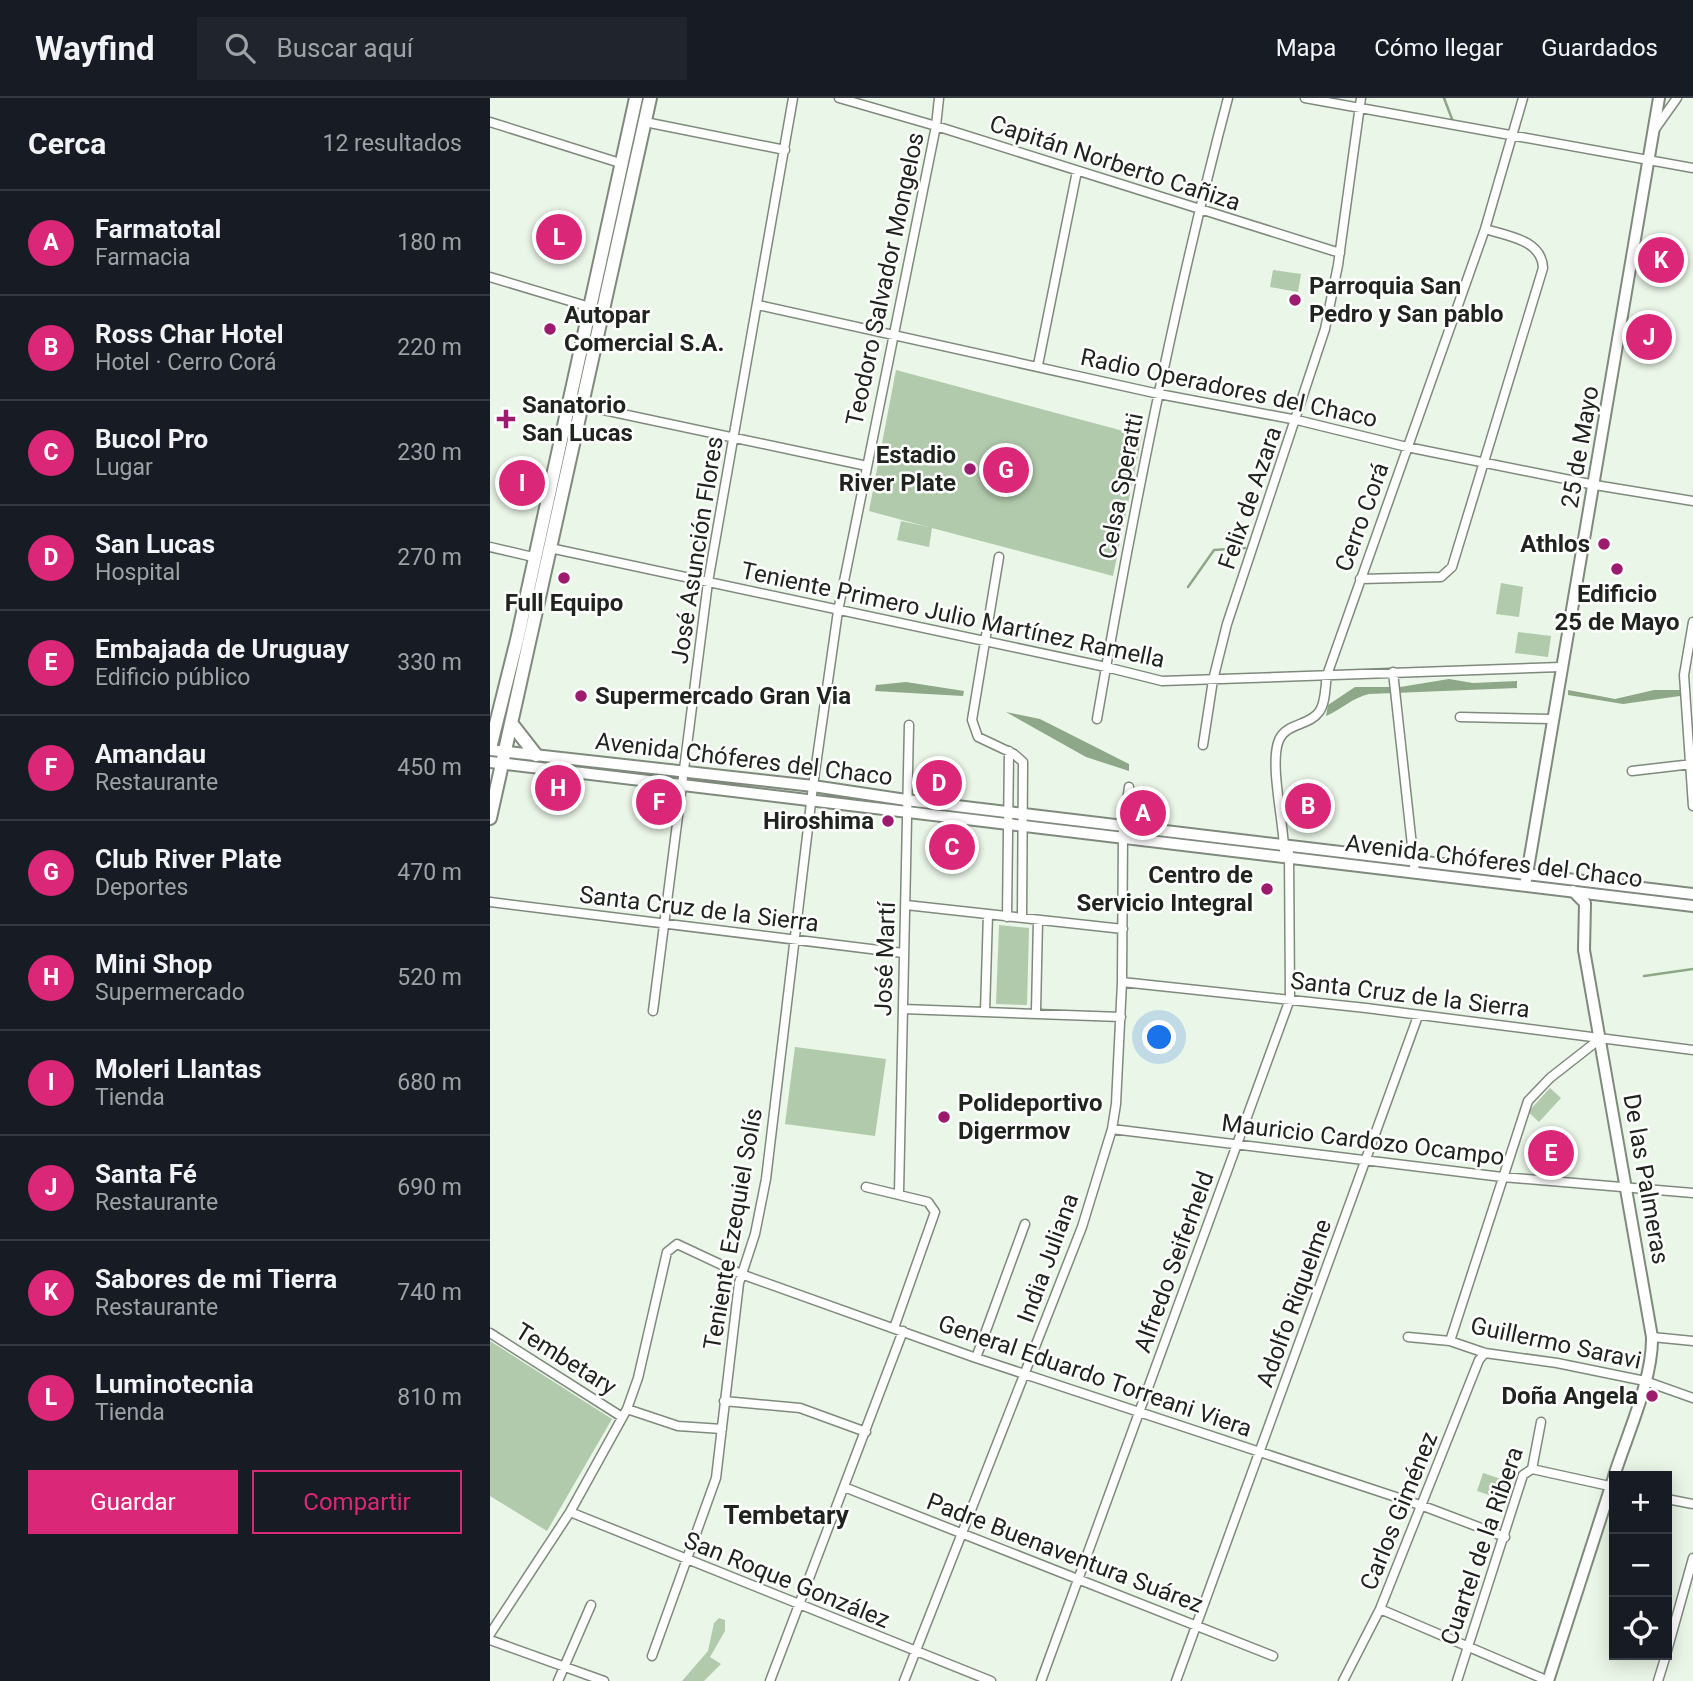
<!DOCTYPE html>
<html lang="es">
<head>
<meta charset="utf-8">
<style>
  body { margin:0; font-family:Roboto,sans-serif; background:#20242c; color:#f1f3f6 }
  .controls { position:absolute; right:21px; bottom:21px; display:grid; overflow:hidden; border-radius:0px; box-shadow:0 4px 18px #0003 }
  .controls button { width:63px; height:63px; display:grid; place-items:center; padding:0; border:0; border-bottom:2px solid #363941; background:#171b24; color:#f1f3f6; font:35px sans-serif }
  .you { position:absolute; left:670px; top:940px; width:24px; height:24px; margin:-18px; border:5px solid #fff; border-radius:50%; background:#1a73e8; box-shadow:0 0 0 10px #1a73e833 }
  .badge { display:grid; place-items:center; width:46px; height:46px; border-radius:50%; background:#db2777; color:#fff; font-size:23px; font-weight:700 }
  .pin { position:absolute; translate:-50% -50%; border:4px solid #fff; box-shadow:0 2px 7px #0006 }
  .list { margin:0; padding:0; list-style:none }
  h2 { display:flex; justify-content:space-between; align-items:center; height:91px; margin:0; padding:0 28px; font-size:30px }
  h2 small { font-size:23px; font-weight:400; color:#9ea1a6 }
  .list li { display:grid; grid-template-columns:46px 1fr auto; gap:21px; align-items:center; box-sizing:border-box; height:105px; padding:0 28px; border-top:2px solid #363941 }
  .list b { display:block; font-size:26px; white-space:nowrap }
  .list p { margin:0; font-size:23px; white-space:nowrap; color:#9ea1a6 }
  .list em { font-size:23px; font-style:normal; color:#9ea1a6 }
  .actions { display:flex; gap:14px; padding:21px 28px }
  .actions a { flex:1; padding:16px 0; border:2px solid #db2777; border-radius:0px; text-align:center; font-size:24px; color:#db2777 }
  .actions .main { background:#db2777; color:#fff }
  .icon { flex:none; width:38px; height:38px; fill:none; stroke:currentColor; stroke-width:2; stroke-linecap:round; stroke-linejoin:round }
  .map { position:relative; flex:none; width:1203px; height:1583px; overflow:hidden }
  header { display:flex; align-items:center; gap:42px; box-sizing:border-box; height:98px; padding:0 35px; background:#171b24; border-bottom:2px solid #363941 }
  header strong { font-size:33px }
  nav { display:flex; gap:38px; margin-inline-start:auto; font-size:24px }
  .search { width:490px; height:63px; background:#20242c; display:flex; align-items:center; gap:18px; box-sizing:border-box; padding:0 24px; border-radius:0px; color:#9ea1a6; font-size:26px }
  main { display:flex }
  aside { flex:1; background:#171b24 }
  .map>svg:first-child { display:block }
</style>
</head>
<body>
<header>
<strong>Wayfind</strong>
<div class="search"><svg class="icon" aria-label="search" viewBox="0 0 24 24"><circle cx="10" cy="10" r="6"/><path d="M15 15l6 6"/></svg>Buscar aquí</div>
<nav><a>Mapa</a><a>Cómo llegar</a><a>Guardados</a></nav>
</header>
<main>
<aside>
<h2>Cerca<small>12 resultados</small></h2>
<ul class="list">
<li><span class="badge">A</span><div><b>Farmatotal</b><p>Farmacia</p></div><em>180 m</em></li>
<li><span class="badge">B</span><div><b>Ross Char Hotel</b><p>Hotel · Cerro Corá</p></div><em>220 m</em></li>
<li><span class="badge">C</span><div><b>Bucol Pro</b><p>Lugar</p></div><em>230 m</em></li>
<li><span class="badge">D</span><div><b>San Lucas</b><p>Hospital</p></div><em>270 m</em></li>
<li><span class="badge">E</span><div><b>Embajada de Uruguay</b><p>Edificio público</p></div><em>330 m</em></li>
<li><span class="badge">F</span><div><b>Amandau</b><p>Restaurante</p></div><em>450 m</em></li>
<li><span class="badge">G</span><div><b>Club River Plate</b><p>Deportes</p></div><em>470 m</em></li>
<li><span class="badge">H</span><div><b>Mini Shop</b><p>Supermercado</p></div><em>520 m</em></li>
<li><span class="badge">I</span><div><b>Moleri Llantas</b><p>Tienda</p></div><em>680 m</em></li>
<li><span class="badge">J</span><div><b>Santa Fé</b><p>Restaurante</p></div><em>690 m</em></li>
<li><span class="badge">K</span><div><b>Sabores de mi Tierra</b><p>Restaurante</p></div><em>740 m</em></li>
<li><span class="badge">L</span><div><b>Luminotecnia</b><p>Tienda</p></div><em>810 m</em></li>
</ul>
<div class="actions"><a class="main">Guardar</a><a>Compartir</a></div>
</aside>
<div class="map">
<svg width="1203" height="1583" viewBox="0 0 1203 1583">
  <rect width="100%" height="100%" fill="#eaf6e7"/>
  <path fill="#b1caac" d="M783,172L811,176L808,194L780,189Z
    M406,272L652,338L623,478L442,430L439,449L407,442L411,423L438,429L379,413Z
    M1011,485L1033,489L1029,519L1006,516Z
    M1028,534L1061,538L1058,559L1025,555Z
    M509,827L539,830L537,907L506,906Z
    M305,949L396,961L385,1038L295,1026Z
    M1060,990L1071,1000L1049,1024L1038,1014Z
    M0,1243L122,1321L57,1433L0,1398Z
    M993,1375L1023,1385L1017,1403L987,1393Z
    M229,1520L235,1522V1533L220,1559L231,1566L214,1583H192L218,1553L224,1525Z"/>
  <path fill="#8da788" d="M959,581L983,585L1027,583V590L879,596C862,600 852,611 836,618L838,607L865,589H910Z
    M416,584L474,593L473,598L385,593L386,587Z
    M1078,592L1125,601L1164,592H1190V598L1133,606L1078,597Z
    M516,614L550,621L639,666V673L596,659Z"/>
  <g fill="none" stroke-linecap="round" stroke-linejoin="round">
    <path stroke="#8da788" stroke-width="2.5" d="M954,0L962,21
      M698,489L724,452L755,450
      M1154,878L1203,871"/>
    <defs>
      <path id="minor" d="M349,0L446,28L850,155
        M815,0L1203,70
        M0,24L130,65
        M155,24L295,52
        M1165,31L1187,0
        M0,179L103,210
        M268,207L669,296L807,322L917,349L1105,387L1203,403
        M548,267L587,73
        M76,304L377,368
        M0,449L43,459
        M60,450L616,569L672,583L1071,569
        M509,459L482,622L488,639L524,656L533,664L532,820
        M870,481L951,479L962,469L1053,170C1052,142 1018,138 995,131
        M1203,524L1194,577L1203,708
        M903,574L925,775
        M970,619L1062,621
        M607,621C643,412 684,204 738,0
        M713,647L723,582L737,526L835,231L848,167L871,0
        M1142,673L1202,666
        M794,752C794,725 779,665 789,642C796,625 819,628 829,614C836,605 835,588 837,577L995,131L1033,0
        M0,804L413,855
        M416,807L633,831
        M517,819L519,653
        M632,884L876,910L1203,952
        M413,911L631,919
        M163,913L218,484L303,0
        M546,913L548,822
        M495,914L498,816
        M622,1031L1012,1079L1203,1095
        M376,1089L438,1104L445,1114L404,1230
        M409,1095L419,627
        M0,1235L132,1319
        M918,1239L960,1243L995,1255L1067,1265L1155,1283L1203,1300
        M1162,1239L1203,1243
        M960,1243L1038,1003L1060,980L1111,940
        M486,1260L535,1126
        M234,1303L310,1310L376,1334
        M137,1311L188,1328L232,1331
        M1042,1371L1124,1389
        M354,1389L783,1558
        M1177,1401L1203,1406
        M80,1414L501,1583
        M890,1511L1056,1582
        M0,1536L80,1414L137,1311L148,1280L177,1154L187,1146L251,1176L486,1260L933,1408L1015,1439
        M0,1542L114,1583
        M1177,1553L1203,1460
        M162,1558L226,1380L249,1185L265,1136L276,1081L323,688L348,513L446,28L449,0
        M68,1583L101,1507
        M280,1583L413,1233
        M414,1583L592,1129L622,1031L626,1006L632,884L633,733L639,689
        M551,1583L800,901L799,755
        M686,1583L928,918
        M853,1583L890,1511L989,1262L995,1255
        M967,1583L1033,1377L1042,1371L1051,1324
        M1168,1583L1176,1557"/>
      <path id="major" d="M0,652L323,688L416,702L1203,796
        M0,664L1203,808
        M1036,782L1169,0
        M1083,793L1095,805L1094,852L1162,1239C1163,1281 1137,1337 1124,1378
        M1058,1583L1124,1379"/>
      <path id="highway" d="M21,625L46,657
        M0,650L27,542L146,0
        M0,720L160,0"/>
    </defs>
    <use href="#minor" stroke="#7f8a7d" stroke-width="11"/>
    <use href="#major" stroke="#7f8a7d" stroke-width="14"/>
    <use href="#highway" stroke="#7f8a7d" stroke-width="16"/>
    <use href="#minor" stroke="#fff" stroke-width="8"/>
    <use href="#major" stroke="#fff" stroke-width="10"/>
    <use href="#highway" stroke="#fff" stroke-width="12"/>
  </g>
  <g fill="#9d1b6e" stroke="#fff" stroke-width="2.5">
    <circle cx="805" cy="202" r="7"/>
    <circle cx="60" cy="231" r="7"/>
    <path d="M12.5 310.5h7v7h7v7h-7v7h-7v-7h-7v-7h7z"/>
    <circle cx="480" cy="371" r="7"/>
    <circle cx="1114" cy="446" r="7"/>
    <circle cx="1127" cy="471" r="7"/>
    <circle cx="74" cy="480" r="7"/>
    <circle cx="91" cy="598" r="7"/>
    <circle cx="398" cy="723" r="7"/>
    <circle cx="777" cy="791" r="7"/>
    <circle cx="454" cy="1019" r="7"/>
    <circle cx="1162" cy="1298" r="7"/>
  </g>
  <g text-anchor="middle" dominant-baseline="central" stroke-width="5" stroke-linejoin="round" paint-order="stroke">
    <g font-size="24" fill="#20241f" stroke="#fff">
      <text transform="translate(625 65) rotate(18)">Capitán Norberto Cañiza</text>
      <text transform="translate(395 181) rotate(-78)">Teodoro Salvador Mongelos</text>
      <text transform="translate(739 290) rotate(12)">Radio Operadores del Chaco</text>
      <text transform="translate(1090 349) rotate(-80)">25 de Mayo</text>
      <text transform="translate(631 388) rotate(-79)">Celsa Speratti</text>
      <text transform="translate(760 400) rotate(-71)">Felix de Azara</text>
      <text transform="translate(872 419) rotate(-70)">Cerro Corá</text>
      <text transform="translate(207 452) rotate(-81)">José Asunción Flores</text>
      <text transform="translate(463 517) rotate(12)">Teniente Primero Julio Martínez Ramella</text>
      <text transform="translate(254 661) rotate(7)">Avenida Chóferes del Chaco</text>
      <text transform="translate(1004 763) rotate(7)">Avenida Chóferes del Chaco</text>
      <text transform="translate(209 811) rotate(7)">Santa Cruz de la Sierra</text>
      <text transform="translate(395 861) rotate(-88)">José Martí</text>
      <text transform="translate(920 897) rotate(7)">Santa Cruz de la Sierra</text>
      <text transform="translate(873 1042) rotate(7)">Mauricio Cardozo Ocampo</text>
      <text transform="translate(1156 1081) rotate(80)">De las Palmeras</text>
      <text transform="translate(243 1131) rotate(-80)">Teniente Ezequiel Solís</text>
      <text transform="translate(558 1160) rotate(-70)">India Juliana</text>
      <text transform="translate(684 1164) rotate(-70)">Alfredo Seiferheld</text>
      <text transform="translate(804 1205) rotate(-70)">Adolfo Riquelme</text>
      <text transform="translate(1066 1245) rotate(12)">Guillermo Saravi</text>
      <text transform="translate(76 1261) rotate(32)">Tembetary</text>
      <text transform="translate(605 1278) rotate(19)">General Eduardo Torreani Viera</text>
      <text transform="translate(909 1413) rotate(-68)">Carlos Giménez</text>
      <text transform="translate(992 1448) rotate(-71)">Cuartel de la Ribera</text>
      <text transform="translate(575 1455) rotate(21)">Padre Buenaventura Suárez</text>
      <text transform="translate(297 1482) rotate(22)">San Roque González</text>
    </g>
    <g font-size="24" font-weight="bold" fill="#20241f" stroke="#fff" text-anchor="start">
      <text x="819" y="188">Parroquia San<tspan x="819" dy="28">Pedro y San pablo</tspan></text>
      <text x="74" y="217">Autopar<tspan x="74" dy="28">Comercial S.A.</tspan></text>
      <text x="32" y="307">Sanatorio<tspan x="32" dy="28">San Lucas</tspan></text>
      <text x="466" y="357" text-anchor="end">Estadio<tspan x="466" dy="28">River Plate</tspan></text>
      <text x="1100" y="446" text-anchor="end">Athlos</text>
      <text x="1127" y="496" text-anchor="middle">Edificio<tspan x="1127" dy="28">25 de Mayo</tspan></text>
      <text x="74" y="505" text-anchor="middle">Full Equipo</text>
      <text x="105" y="598">Supermercado Gran Via</text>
      <text x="384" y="723" text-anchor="end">Hiroshima</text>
      <text x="763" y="777" text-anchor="end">Centro de<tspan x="763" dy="28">Servicio Integral</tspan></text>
      <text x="468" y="1005">Polideportivo<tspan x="468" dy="28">Digerrmov</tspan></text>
      <text x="1148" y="1298" text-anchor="end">Doña Angela</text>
    </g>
    <g font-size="26" font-weight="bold" fill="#20241f" stroke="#fff">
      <text x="296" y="1417">Tembetary</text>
    </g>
  </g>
</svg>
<div class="controls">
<button>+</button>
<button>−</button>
<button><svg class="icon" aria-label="locate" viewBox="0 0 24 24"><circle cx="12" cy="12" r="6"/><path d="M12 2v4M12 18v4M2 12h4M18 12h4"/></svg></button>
</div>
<div class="you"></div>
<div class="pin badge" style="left:653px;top:715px">A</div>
<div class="pin badge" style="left:818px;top:708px">B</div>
<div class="pin badge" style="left:462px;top:749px">C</div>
<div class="pin badge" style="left:449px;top:685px">D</div>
<div class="pin badge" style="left:1061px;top:1055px">E</div>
<div class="pin badge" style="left:169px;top:704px">F</div>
<div class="pin badge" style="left:516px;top:372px">G</div>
<div class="pin badge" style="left:68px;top:690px">H</div>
<div class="pin badge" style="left:32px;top:385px">I</div>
<div class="pin badge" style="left:1159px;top:239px">J</div>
<div class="pin badge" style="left:1171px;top:162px">K</div>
<div class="pin badge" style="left:69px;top:139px">L</div>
</div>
</main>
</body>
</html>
